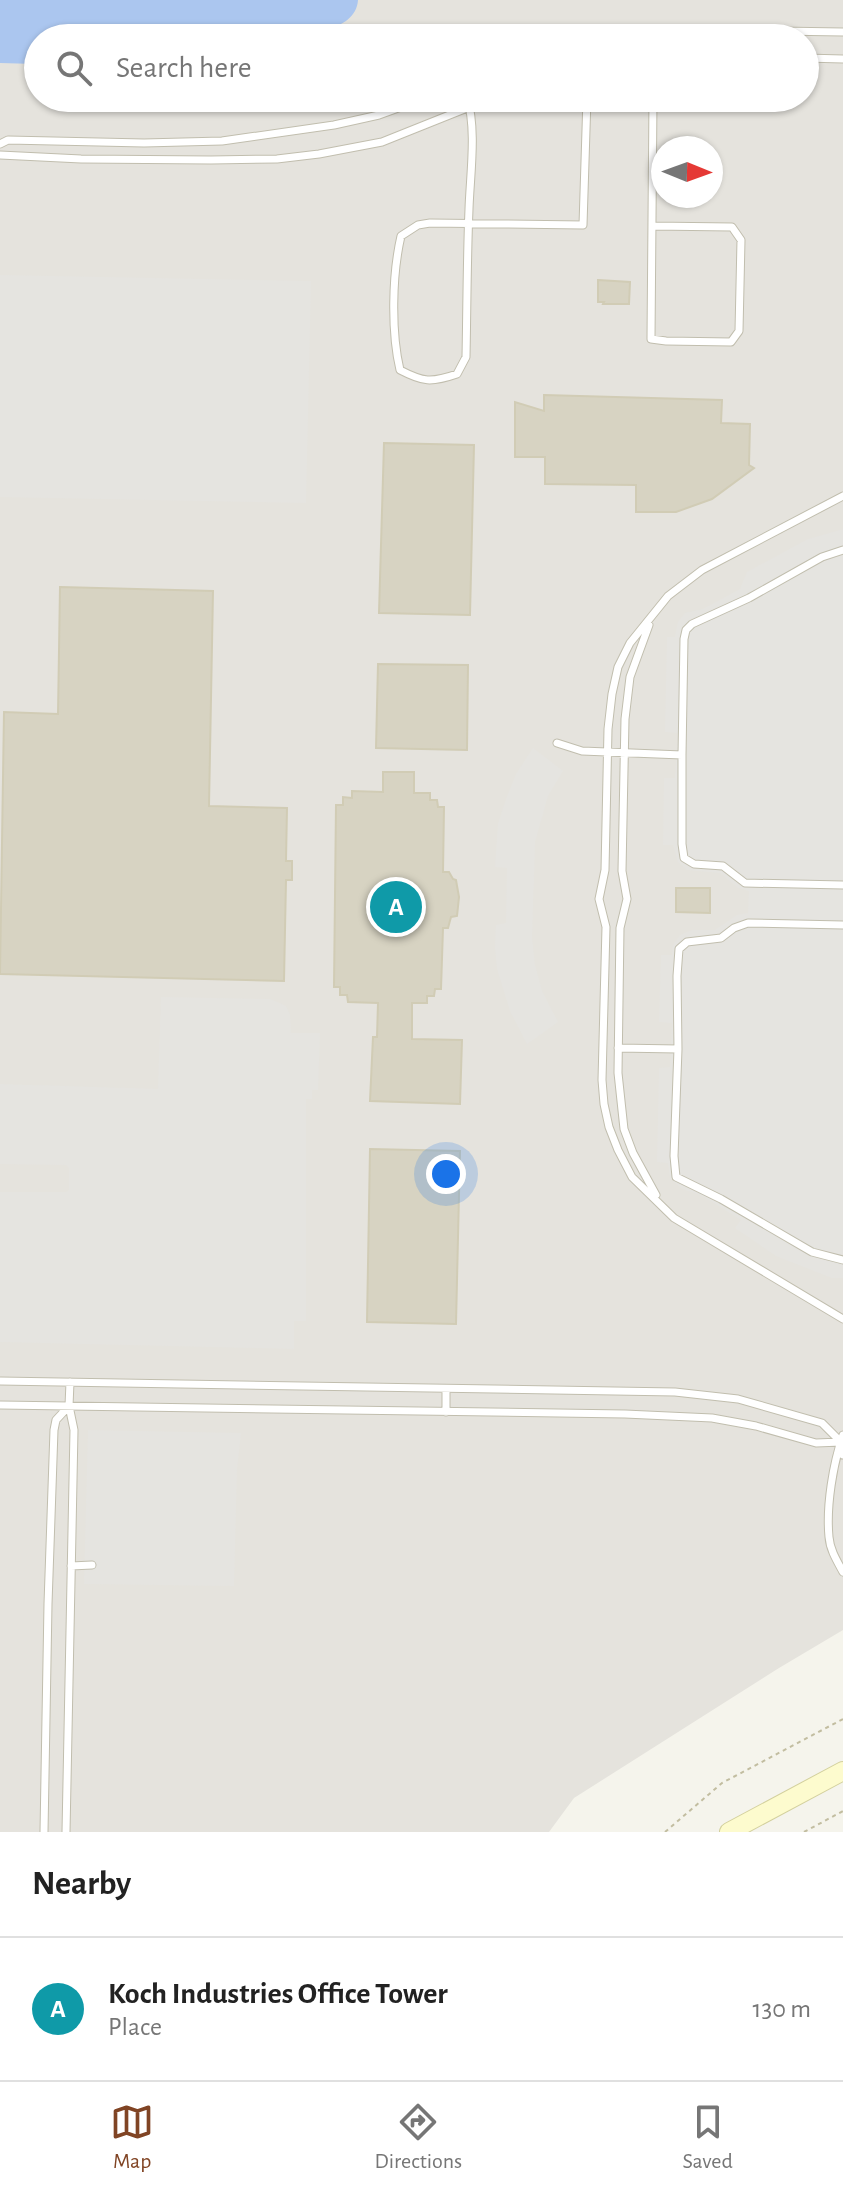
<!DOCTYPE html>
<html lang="en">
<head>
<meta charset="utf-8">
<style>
  body { margin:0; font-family:"Alegreya Sans",sans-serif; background:#f2f2f2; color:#222 }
  .compass { position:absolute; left:651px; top:136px; width:72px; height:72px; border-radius:50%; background:#fff; box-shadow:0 2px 6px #0004; rotate:91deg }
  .you { position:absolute; left:446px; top:1174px; width:28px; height:28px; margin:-20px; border:6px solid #fff; border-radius:50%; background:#1a73e8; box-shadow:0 0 0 12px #1a73e833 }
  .badge { display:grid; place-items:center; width:52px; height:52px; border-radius:50%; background:#804424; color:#fff; font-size:26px; font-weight:700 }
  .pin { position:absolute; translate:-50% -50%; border:4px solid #fff; box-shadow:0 2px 8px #0006 }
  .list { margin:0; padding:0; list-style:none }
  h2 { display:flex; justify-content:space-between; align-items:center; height:104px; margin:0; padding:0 32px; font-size:34px }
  h2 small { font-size:26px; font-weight:400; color:#767676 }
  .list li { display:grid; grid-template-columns:52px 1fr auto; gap:24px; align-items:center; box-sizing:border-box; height:144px; padding:0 32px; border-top:2px solid #e0e0e0 }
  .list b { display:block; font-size:30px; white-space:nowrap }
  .list p { margin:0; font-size:26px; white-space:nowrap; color:#767676 }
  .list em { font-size:26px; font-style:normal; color:#767676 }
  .icon { flex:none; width:44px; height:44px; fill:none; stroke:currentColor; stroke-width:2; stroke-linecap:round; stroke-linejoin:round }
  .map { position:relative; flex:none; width:843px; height:1832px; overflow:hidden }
  .search { position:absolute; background:#fff; box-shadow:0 2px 6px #0004; left:24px; right:24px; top:24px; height:88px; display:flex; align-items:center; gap:20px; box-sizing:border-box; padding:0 28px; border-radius:44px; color:#767676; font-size:30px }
  .sheet { height:248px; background:#fff }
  nav { display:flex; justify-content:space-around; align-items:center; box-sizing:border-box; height:112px; border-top:2px solid #e0e0e0; background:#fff; font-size:22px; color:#767676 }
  nav a { display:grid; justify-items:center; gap:4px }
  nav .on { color:#804424 }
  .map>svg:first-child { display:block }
</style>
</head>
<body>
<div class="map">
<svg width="843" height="1832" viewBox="0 0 843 1832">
  <rect width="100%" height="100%" fill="#f5f4ec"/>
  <path fill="#e5e3dd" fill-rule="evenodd" d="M0,0H843V1630L779,1668L574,1798L549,1832H0ZM38,38H805V98H38ZM663,148H711V196H663Z"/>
  <path fill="#e5e4e0" d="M0,275L311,281L306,503L0,497Z
    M843,529V1278H832L776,1256L735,1228L741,1220L701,1195L682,1189L670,1178L668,1163L657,1162L659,1068L670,1067L672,1023L659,1022L661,955H672L673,945L680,935L692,930H715L737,915L748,913L749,891L738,888L720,873L687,870L678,862L673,845H663L664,778H675L678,733L665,732L667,637H675L678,622L685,613L703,609L740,589L747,572L808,539Z
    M533,748L563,771L548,796L535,842L532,939L535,965L542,991L558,1022L527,1044L510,1011L497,969L495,947L496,925L506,923L507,868L495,867L498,824L506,799L516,774Z
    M161,997L270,999L286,1006L290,1015L291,1033H320L318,1090H312V1099H306V1321H294V1349L0,1342V1192H66L69,1190V1168L66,1165L0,1164V1084L158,1089Z
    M88,1430L241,1433L237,1469L234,1586L84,1584Z"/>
  <path fill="#abc6ef" d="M0,0H358C356,33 301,35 276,38H38V64H35L0,63Z"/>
  <path fill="#d7d3c2" stroke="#d1ccb5" stroke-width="2" d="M598,280L630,282L629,304H603L604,302H598Z
    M544,395L722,400L721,423L750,424L749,465L754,468L712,499L676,512H636V485L545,484V457H515V402L544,411Z
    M384,443L474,445L470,615L379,613Z
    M60,587L213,591L209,806L287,808L286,861H292V880H286L284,981L0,974L4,712L58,714Z
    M378,664L468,665L467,750L376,748Z
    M383,772H414V793H430V800H437L438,807H444L443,872H449L453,879L456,880L459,897L457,916L451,917L448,928H443L441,989H435L434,996H427V1003H412V1039L462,1040L460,1104L370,1101L373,1037H377L378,1003L348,1002L347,995H340V987H334L336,805H343V797L352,798V791L383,792Z
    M676,888H710V913L676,912Z
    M370,1149L460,1151L456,1324L367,1322Z"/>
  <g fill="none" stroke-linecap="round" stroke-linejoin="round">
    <defs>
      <path id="service" d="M589,38L603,34L654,29L843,32
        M805,58L843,59
        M467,98C477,129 470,176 469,209C467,258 467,308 466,357L457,374C431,383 423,382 400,370C391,332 392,275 401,236L418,225L430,223L583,225L587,98
        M0,144L8,140L144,143L222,141L334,125L379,115L426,98
        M0,155L81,159L211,160L277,159L319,154L382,142L492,98
        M652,226L732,227L741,240L739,331L731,342L666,341L651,339L653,98
        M843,496L702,570L668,596L630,643L618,667L612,694L608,729L605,870L599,899L606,927L602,1080L604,1104L609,1127L618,1150L632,1177L674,1218L843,1319
        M649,625L630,677L625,719L622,871L627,899L620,928L618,1073L624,1129L633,1153L656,1195
        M557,743L582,751L682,755L684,639L686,630L692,624L749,598L822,557L843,550
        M682,755V844L684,858L694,864L723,866L745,883L843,885
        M618,1048L678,1049L674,1156L676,1177L721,1199L812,1252L843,1260
        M678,1049L677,976L679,949L687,942L721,938L734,928L748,923L843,925
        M0,1381L675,1392L738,1399L822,1423L841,1442L843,1455
        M0,1405L625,1414L712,1418L756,1426L816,1443L841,1442
        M446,1412V1389
        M843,1435C833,1464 826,1506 829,1537C830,1550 837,1561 843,1572
        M71,1566L92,1565
        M44,1832L48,1604L54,1430L56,1420L69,1406
        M66,1832L74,1430L69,1406L70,1382"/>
      <path id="secondary" d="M729,1832L843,1771"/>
    </defs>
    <use href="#service" stroke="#c1beae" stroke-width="9"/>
    <use href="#secondary" stroke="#d3d09d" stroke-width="20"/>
    <path stroke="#c2bda0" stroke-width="2" stroke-dasharray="4 4" stroke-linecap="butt" d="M665,1832L722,1783L843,1719
      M804,1832L843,1811"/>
    <use href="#service" stroke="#fff" stroke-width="7"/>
    <use href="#secondary" stroke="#fdfbce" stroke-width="18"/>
  </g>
</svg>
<svg class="compass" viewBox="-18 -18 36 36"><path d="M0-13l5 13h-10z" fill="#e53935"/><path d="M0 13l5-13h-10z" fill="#767676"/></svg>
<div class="you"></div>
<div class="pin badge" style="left:396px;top:907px;background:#0f9aa8">A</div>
<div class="search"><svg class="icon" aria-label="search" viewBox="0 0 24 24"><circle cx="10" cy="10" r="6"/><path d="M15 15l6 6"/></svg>Search here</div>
</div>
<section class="sheet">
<h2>Nearby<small></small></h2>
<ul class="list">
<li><span class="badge" style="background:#0f9aa8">A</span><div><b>Koch Industries Office Tower</b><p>Place</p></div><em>130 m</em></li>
</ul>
</section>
<nav>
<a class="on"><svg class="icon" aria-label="map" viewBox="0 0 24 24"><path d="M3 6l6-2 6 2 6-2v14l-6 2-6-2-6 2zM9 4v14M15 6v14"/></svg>Map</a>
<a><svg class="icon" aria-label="directions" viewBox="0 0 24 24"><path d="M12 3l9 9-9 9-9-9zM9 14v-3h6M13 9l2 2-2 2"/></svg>Directions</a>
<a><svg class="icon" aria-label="saved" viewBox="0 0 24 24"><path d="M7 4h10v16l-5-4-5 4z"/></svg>Saved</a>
</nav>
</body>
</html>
